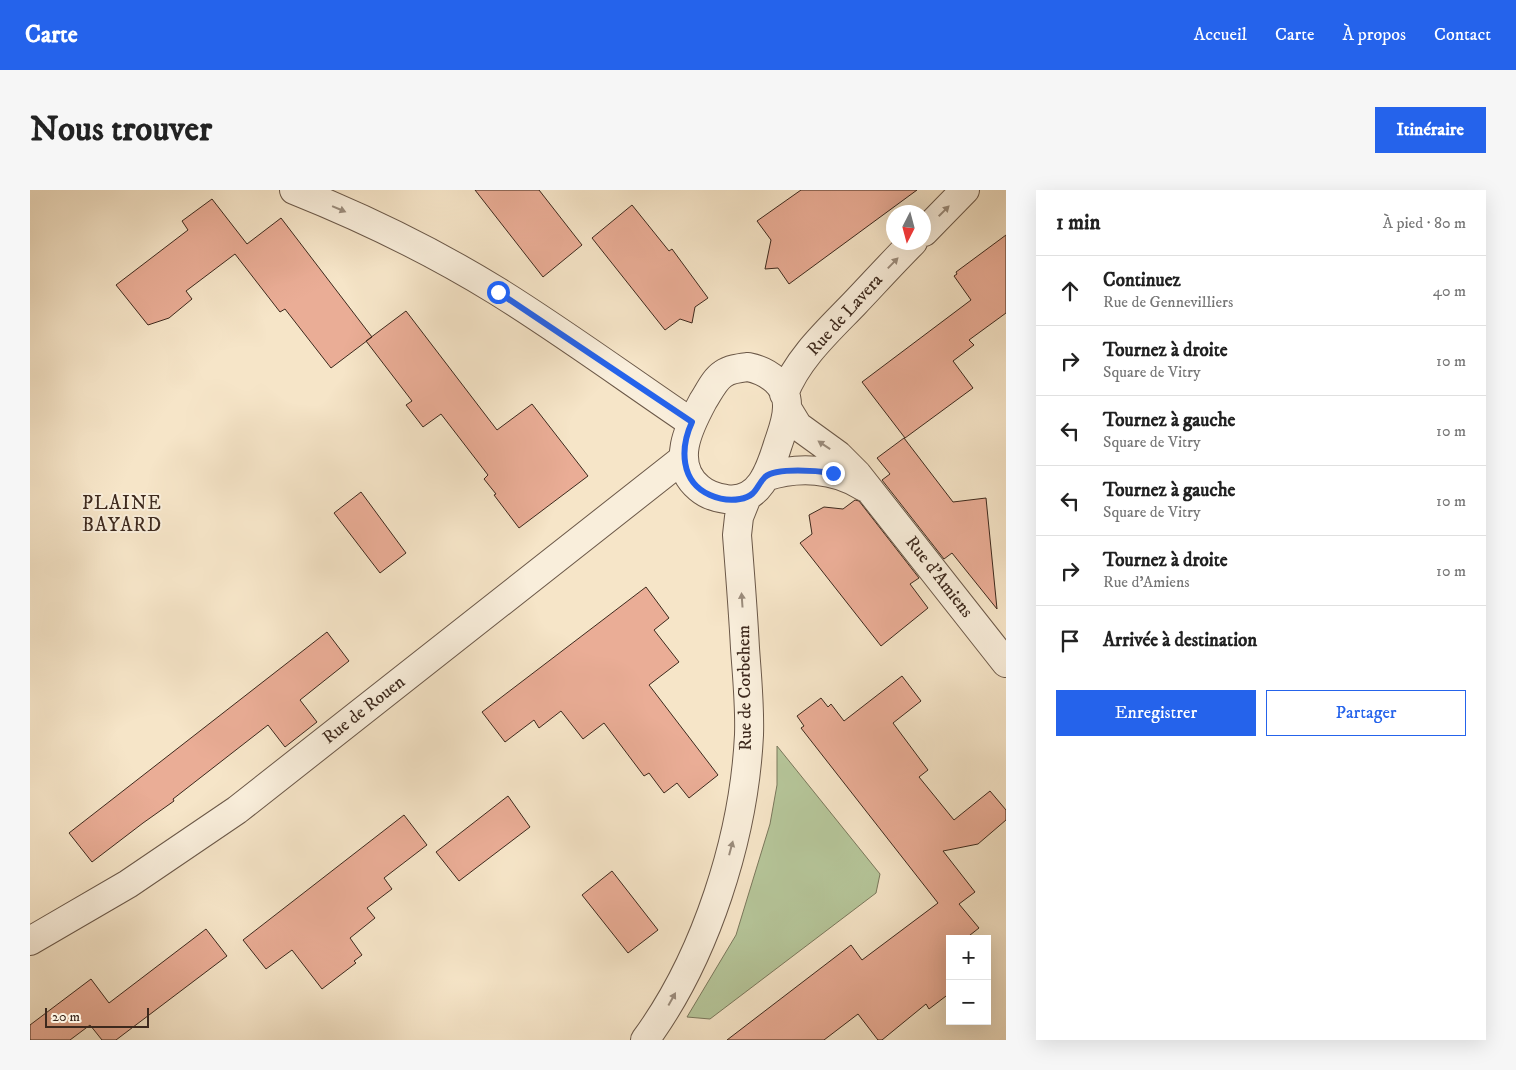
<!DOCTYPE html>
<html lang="fr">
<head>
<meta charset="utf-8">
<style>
  body { margin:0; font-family:"IM FELL DW Pica",serif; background:#f6f6f6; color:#222 }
  .controls { position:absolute; right:15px; bottom:15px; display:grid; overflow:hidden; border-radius:0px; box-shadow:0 5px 20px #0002 }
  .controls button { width:45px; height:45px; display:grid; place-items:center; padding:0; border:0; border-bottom:1px solid #e0e0e0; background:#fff; color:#222; font:25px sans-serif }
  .compass { position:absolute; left:856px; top:15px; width:45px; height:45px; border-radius:50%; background:#fff; box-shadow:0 5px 20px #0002; rotate:186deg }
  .scale { position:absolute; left:15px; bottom:12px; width:104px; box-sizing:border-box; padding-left:5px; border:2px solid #3d291d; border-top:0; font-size:14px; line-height:18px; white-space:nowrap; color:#3d291d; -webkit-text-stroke:4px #f9eedb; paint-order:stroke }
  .stop { position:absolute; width:15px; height:15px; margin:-11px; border:4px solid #2563eb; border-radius:50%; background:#fff }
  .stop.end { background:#2563eb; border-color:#fff; box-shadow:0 1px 5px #0008 }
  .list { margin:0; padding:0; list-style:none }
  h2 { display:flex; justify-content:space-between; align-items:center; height:65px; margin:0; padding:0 20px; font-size:21px }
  h2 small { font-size:16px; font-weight:400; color:#767676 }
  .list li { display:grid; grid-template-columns:32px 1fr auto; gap:15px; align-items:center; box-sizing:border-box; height:70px; padding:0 20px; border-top:1px solid #e0e0e0 }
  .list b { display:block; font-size:19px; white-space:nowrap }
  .list p { margin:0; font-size:16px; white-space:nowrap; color:#767676 }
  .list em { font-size:16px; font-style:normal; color:#767676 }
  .actions { display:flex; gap:10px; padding:15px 20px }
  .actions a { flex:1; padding:11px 0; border:1px solid #2563eb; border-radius:0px; text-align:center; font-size:18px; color:#2563eb }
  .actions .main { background:#2563eb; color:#fff }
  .icon { flex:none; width:28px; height:28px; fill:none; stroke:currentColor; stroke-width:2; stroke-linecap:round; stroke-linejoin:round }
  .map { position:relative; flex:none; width:976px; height:850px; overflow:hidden; border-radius:0px }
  header { display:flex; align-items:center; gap:30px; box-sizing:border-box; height:70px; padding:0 25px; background:#2563eb; color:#fff }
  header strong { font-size:24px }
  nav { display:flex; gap:28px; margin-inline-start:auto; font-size:18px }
  .intro { display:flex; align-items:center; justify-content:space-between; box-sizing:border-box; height:120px; padding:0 30px }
  h1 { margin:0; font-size:35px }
  .button { padding:12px 22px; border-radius:0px; background:#2563eb; color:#fff; font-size:18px; font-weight:700 }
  main { display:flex; gap:30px; padding:0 30px }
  aside { flex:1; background:#fff; border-radius:0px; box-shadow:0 5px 20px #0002 }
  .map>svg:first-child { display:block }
</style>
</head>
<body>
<header>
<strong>Carte</strong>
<nav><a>Accueil</a><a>Carte</a><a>À propos</a><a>Contact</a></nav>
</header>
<div class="intro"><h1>Nous trouver</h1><a class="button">Itinéraire</a></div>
<main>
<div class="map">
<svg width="976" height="850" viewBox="0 0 976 850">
  <rect width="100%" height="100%" fill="#f6e5c8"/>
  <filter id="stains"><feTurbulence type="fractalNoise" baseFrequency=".004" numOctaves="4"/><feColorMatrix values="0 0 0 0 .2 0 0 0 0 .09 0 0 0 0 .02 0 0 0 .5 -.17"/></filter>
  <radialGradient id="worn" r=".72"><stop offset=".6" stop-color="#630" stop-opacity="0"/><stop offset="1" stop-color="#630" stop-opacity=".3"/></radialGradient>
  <path fill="#b6c69a" stroke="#7a785c" d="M747,556L850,684L846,703L680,829L657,827L706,745L740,634L747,595Z"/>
  <path fill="#eaad96" stroke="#3d291d" d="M445,0H509L552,55L513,87Z
    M771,0H887L759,94L748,78L735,79L741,50L727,31Z
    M182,9L217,54L251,28L342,147L301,178L255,119L250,122L205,64L156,101L162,109L139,128L118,135L86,95L158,40L152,31Z
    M602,15L639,61L642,59L678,108L665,117L662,133L650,129L635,140L562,48Z
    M976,45V123L939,150L944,155L923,171L943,198L875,248L832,192L941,110L924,86L927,84L926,82Z
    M376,121L467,240L502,214L558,286L489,338L464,305L466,304L454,289L458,285L411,224L393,237L376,215L382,211L336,151Z
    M874,248L923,312L956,308L967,419L922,363L914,369L852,290L860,284L847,268Z
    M331,302L376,363L350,383L304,323Z
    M825,310L829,311L889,388L880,394L898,418L851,456L770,353L782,344L779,325L794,317L813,319Z
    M616,397L639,428L624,440L649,472L619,495L688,585L659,608L647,593L634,603L619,583L614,586L574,533L553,549L531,521L509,538L504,530L475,552L452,522Z
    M297,442L319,471L270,510L287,532L255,557L238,535L143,609L144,611L113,633L62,672L39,643Z
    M872,486L891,511L863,533L898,580L889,587L924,630L960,601L976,620V630L948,654L913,661L945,702L929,714L949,738L935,749H920V803L899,819L896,814L852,850H848L828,824L794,850H697L821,755L832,770L908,713L771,538L774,536L767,526L791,508L798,517L801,514L814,531Z
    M478,606L500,637L429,691L406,662Z
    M374,625L397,655L354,688L362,699L337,718L345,728L320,748L332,765L324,771L326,773L292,799L262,760L236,779L213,750Z
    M582,681L628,740L598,763L552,705Z
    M176,739L197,766L86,850H72L60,835L40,850H0V835L61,789L79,813Z"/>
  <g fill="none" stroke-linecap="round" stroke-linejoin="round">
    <defs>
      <path id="street" d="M264,0C334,28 402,61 467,101C533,142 597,189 662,233
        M894,42L935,0
        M718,177C738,181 758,195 757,217C757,230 752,242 748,254C740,280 729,314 696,309C687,308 676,304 669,298C640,274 659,237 673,211C679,202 684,190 693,184C700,179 710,178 718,177Z
        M754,204C767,169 799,140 824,114C844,93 863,72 883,52
        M757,218L768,236L808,265L827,284L976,473
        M735,287C768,276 805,278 834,297
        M0,751L98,694L207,620L654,268
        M615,850C676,767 714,647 719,545C720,516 717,487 715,458C713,420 710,383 707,345L709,327L717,307"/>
    </defs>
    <use href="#street" stroke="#6b5848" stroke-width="30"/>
    <use href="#street" stroke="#f9eedb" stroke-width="28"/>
  </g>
  <defs><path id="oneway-solid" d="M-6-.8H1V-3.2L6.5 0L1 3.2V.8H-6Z" transform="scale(1.25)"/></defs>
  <g fill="#9b8c7c">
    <use href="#oneway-solid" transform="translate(309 19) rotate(23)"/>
    <use href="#oneway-solid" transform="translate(914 21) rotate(-45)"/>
    <use href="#oneway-solid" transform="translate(863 73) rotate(-46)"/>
    <use href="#oneway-solid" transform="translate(794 255) rotate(-146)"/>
    <use href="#oneway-solid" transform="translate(712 410) rotate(-94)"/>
    <use href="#oneway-solid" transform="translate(701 658) rotate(-75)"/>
    <use href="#oneway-solid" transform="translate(642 809) rotate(-61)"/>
  </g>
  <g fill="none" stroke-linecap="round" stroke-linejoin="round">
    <path stroke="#2563eb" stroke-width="6" d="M468,102L662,232C650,258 650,292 680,305C689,309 700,311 710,309C727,306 726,296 735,287C746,277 789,281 803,283"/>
  </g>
  <g text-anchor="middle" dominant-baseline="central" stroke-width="4" stroke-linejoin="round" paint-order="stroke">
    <g font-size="18" fill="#3d291d" stroke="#f9eedb">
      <text transform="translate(815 125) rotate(-48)">Rue de Lavera</text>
      <text transform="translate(909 387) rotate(52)">Rue d'Amiens</text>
      <text transform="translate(715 498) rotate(-91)">Rue de Corbehem</text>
      <text transform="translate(334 520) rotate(-38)">Rue de Rouen</text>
    </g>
    <g font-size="19" letter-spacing="1" fill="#3d291d" stroke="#f9eedb">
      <text x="92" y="313">PLAINE<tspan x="92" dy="22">BAYARD</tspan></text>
    </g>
  </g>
  <rect width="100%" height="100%" filter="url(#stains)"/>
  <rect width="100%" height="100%" fill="url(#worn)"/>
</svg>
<div class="controls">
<button>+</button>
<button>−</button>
</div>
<svg class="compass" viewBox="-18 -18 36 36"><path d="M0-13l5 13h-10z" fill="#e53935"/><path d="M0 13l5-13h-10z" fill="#767676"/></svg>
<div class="scale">20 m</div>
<div class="stop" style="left:468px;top:102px"></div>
<div class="stop end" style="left:803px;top:283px"></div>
</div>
<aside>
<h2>1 min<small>À pied · 80 m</small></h2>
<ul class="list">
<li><svg class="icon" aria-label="ahead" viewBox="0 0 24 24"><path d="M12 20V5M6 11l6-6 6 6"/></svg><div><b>Continuez</b><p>Rue de Gennevilliers</p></div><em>40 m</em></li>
<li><svg class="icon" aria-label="right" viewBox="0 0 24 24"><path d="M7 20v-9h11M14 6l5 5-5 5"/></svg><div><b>Tournez à droite</b><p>Square de Vitry</p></div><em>10 m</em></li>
<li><svg class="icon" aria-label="left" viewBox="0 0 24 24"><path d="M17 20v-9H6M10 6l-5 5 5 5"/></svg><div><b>Tournez à gauche</b><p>Square de Vitry</p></div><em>10 m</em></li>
<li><svg class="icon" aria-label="left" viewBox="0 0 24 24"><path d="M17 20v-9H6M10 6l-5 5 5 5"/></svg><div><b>Tournez à gauche</b><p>Square de Vitry</p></div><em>10 m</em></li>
<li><svg class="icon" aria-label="right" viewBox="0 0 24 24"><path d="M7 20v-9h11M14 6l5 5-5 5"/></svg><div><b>Tournez à droite</b><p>Rue d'Amiens</p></div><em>10 m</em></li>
<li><svg class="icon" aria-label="arrive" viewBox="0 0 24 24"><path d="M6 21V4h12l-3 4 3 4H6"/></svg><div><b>Arrivée à destination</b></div></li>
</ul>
<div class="actions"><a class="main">Enregistrer</a><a>Partager</a></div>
</aside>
</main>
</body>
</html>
